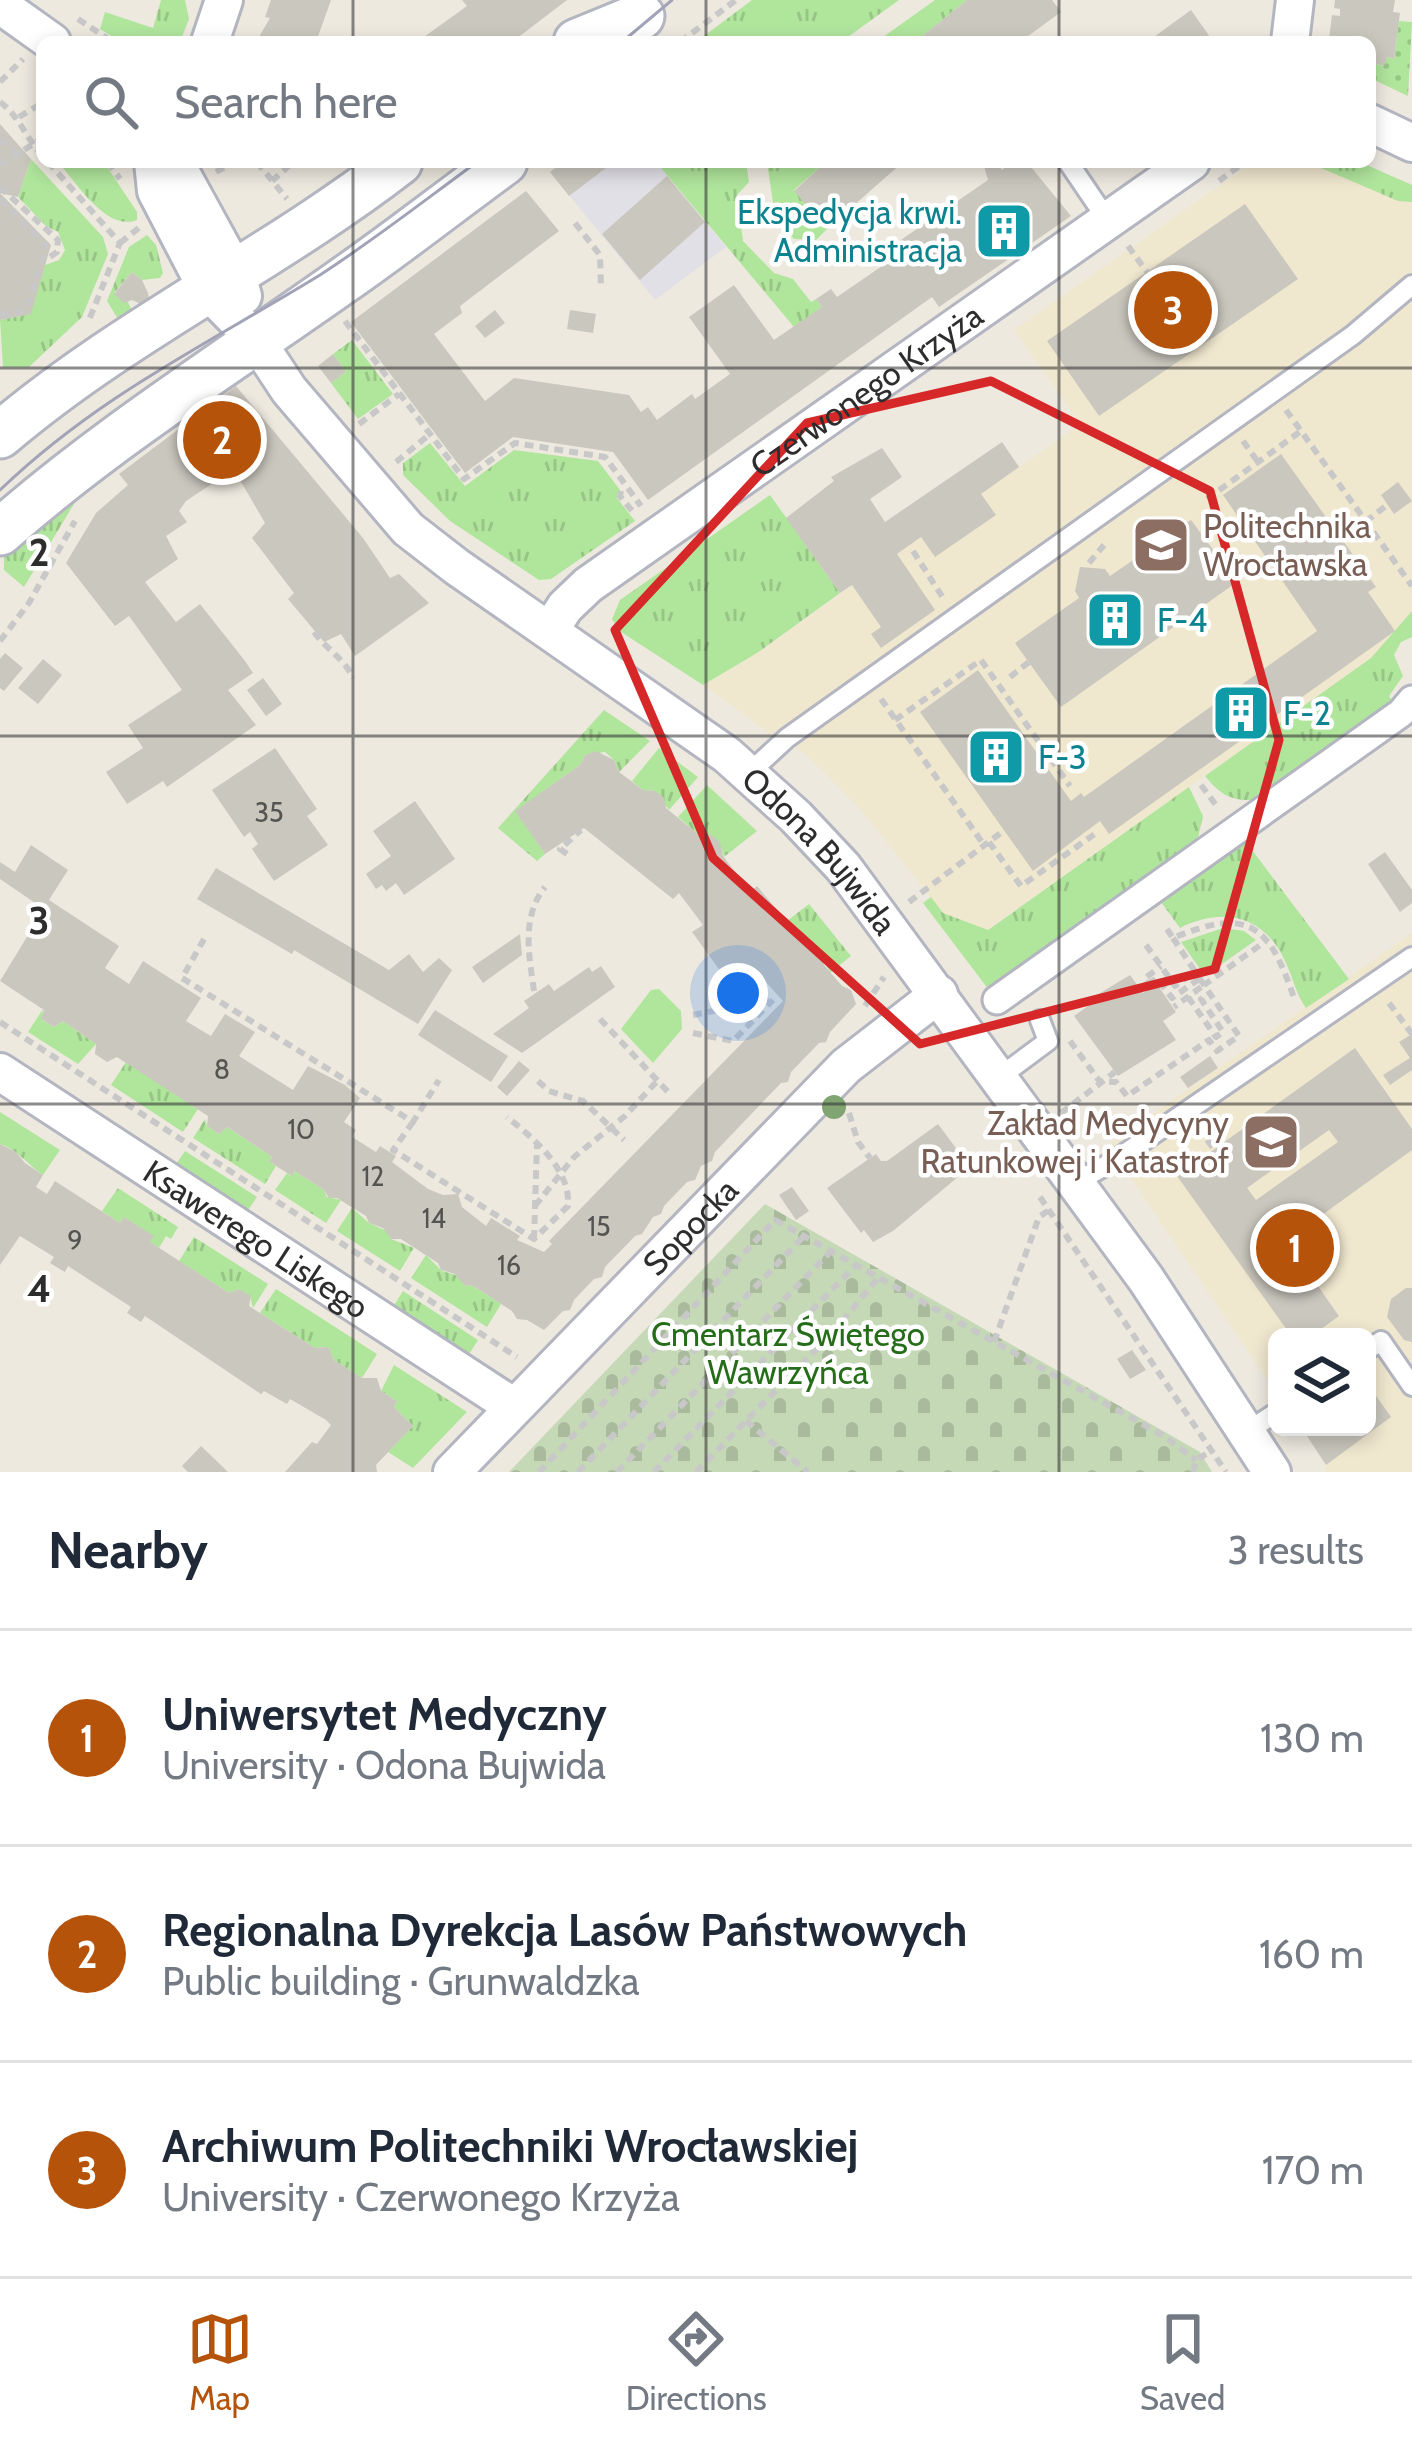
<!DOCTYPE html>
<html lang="en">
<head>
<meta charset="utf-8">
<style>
  body { margin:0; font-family:Cabin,sans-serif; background:#f2f2f3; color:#1f2937 }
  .controls { position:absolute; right:36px; bottom:36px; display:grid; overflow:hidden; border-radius:18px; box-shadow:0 6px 18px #0003 }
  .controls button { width:108px; height:108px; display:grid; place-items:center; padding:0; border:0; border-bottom:3px solid #e0e1e3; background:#fff; color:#1f2937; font:60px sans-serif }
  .you { position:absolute; left:738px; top:993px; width:42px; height:42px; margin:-30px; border:9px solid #fff; border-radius:50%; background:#1a73e8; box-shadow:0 0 0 18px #1a73e833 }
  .badge { display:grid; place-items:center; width:78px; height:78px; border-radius:50%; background:#b45309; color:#fff; font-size:39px; font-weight:700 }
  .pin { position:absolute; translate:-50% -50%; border:6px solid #fff; box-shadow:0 3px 12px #0006 }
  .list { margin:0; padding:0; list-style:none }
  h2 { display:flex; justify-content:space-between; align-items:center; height:156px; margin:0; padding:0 48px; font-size:51px }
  h2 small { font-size:39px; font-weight:400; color:#747a83 }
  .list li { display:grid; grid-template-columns:78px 1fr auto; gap:36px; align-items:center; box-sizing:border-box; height:216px; padding:0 48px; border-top:3px solid #e0e1e3 }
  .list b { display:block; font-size:45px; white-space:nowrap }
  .list p { margin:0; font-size:39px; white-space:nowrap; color:#747a83 }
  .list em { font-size:39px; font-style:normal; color:#747a83 }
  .icon { flex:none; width:66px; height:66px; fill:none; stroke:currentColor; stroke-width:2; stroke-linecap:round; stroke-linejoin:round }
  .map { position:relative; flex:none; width:1412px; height:1472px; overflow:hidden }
  .search { position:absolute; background:#fff; box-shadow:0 6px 18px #0003; left:36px; right:36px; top:36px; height:132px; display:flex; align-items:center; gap:30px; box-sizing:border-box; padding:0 42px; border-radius:18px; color:#747a83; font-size:45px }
  .sheet { height:804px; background:#fff }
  nav { display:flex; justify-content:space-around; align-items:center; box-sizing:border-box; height:168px; border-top:3px solid #e0e1e3; background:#fff; font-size:33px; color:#747a83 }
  nav a { display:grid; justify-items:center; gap:6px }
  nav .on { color:#b45309 }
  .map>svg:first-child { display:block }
</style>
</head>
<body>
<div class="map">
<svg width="1412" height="1472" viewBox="0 0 1412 1472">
  <defs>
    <pattern id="grass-tufts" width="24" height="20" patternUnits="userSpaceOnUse" patternTransform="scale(3)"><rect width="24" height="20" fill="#b0e59c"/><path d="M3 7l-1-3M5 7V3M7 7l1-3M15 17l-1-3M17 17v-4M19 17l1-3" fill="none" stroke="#98c587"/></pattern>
    <pattern id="cemetery-stones" width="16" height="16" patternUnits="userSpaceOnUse" patternTransform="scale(3)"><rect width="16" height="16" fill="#c5d9b6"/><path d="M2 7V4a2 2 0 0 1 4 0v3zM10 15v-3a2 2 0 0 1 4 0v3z" fill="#aabb9d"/></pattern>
    <pattern id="garden-dots" width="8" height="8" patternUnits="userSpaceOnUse" patternTransform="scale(3)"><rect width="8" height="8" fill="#b0e59c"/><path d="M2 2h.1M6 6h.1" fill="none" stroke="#98c587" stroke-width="1.8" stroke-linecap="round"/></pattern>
  </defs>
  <rect width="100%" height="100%" fill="#eee9df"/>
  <path fill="#e2e0e7" d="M563,162H656L726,247L655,300L550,172Z"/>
  <path fill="#f0e7cf" d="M1253,162H1307L1398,201L1412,202V611L1371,658L987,930L943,913L865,815L822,770L778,731L772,735L703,685L757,653L1080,424L1014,330Z
    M1412,933V1472H1325L1326,1465L1301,1427H1367V1337H1277V1394L1108,1145Z"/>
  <path fill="url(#grass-tufts)" d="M161,0H185L189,19L180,42H121L100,29L105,12L153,28Z
    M752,0H899L841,42H696Z
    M935,0H967L915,42H876Z
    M31,159L103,237L108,254L82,317L29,367H3L0,320L30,314L45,265L59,260L65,250L58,232L46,226L18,197Z
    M58,162H104L137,212V220C106,232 77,183 58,162Z
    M656,162H746L749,182L737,195L743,241L774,273L793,279L811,302L816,299L822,307L794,327Z
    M767,162H826L794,190L827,229L816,240L794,239L775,216Z
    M1307,162H1360L1412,185V202L1398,201Z
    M147,235L156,245L163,273L160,278L142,280L132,272L114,293L128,302L134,316L121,324L107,301L129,247Z
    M352,340L393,394L358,419L331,383L346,372L333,354Z
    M430,443L465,486L514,450L598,461L620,490L617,498L635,521L551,579L539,580L450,521L403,475V463Z
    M80,494L24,587L4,570V557L51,513Z
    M770,495L840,593L757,653L703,685L618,630L612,619L620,600Z
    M1412,611V637L1401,642L1394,655L1403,676L1389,696L1395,705L1260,799C1234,803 1221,796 1205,776L1371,658Z
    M604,710L650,741L619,772L614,760L605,752L585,755L580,765L516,811L545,854L537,861L498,828Z
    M659,748L698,777L669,810L655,791L643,790L632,781Z
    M707,785L757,831L724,857C720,842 717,835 700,836L678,817Z
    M1189,787L1203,816L1196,847L992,994L923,903L931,897L943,913L988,930Z
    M1243,838L1349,979L1306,1008C1296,994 1293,978 1286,963C1265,916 1225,906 1180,928L1158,898Z
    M809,904L851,956L830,973L822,956L813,953L787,921Z
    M1223,928L1244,931L1256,940L1205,976L1181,942Z
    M43,1009L42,1020L54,1027L63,1021L96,1044L78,1064L28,1032Z
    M126,1062L198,1109L183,1132L111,1085Z
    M0,1112L60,1150L43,1175C28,1165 17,1149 0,1144Z
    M205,1119L207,1126L219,1134L227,1127L272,1157L269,1161L276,1166L265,1184L193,1138Z
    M185,1151L257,1197L246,1213L174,1167Z
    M294,1171L323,1189L327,1197L341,1200L326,1223L275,1190L287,1173L291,1176Z
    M118,1188L178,1227L171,1239L166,1236L159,1248L150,1242L153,1236L124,1217L120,1223L102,1211Z
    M352,1208L369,1223L387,1231L391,1239L414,1248L400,1271L337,1231Z
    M194,1237L268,1284L253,1308L250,1296L239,1289L229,1293L179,1261Z
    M426,1255L442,1271L459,1276L464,1285L473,1286L501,1304L487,1327L411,1278Z
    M276,1289L377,1354L362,1378L334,1360L328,1347L315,1348L260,1313Z
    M403,1291L478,1340L468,1356L393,1307Z
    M394,1365L467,1412L413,1468L388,1452L413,1426L394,1407L397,1401L381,1391Z"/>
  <path fill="url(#cemetery-stones)" d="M765,1204L1200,1452L1212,1472H509Z"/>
  <path fill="#b0e59c" d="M659,989L681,1011L682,1029L653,1063L621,1029L651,990Z"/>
  <path fill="url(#garden-dots)" d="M1399,21L1412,22L1408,96L1370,78V62L1383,66L1387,57L1394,59Z"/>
  <path fill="#cac7be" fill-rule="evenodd" d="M271,0H331L316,42H256L270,18L265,17Z
    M462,0H567L512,42H417L467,6Z
    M967,0H1052L1061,12L1020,42H915Z
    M1335,0H1395L1393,12L1400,13L1394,59L1387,57L1384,66L1370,62V42L1329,39L1332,15L1340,16V9L1334,8Z
    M1191,10L1210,37L1203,42H1147Z
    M0,124L31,159L18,197L0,193L51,245L31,314L0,320Z
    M563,162H614L569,196L550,172Z
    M826,162H903L827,229L794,191Z
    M983,162H996L1002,170L1013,162H1027L1071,216L939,307L932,297L648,500L613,452L513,437L465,473L351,322L526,191L559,231L460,306L462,313L434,334L485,401L514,378L629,395L641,412L648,407L657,420L692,394L695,399L730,374L689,317L734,285L774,340L822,307L816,299L831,289L837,297L901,253L895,244L988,180Z
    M667,176L705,222L640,280L602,234Z
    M1245,204L1298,279L1099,416L1047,341Z
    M132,272L142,280L148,293L149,299L143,305L132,300L124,303L114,294Z
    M495,310L505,323L485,338L475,326Z
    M570,310L596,314L593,333L567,329Z
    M333,354L346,372L331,383L318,366Z
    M236,386L363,538L390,578L399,574L429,603L355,656L341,634L324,642L288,599L294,593L252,538L265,523L237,475L230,472L186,501L179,511L187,522L166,536L178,559L145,582L176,622L200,604L245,661L253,673L228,690L256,725L167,787L163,781L127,804L106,772L143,748L128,725L182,690L129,616L115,626L66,563L96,513L128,485L119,474Z
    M1002,442L1019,467L981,494L996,515L935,557L921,537L897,554L935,610L881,648L871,634L881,627L852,585L840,593L786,518L834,481L831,477L882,448L902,477L870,499L885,522Z
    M1281,454L1376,587L1368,592L1395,631L1109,834L1100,821L1033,871L920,712L978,670L1071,801L1081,793L1084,797L1317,631L1223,495Z
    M1398,482L1412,501L1394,514L1381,495Z
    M1191,520L1237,582L1061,707L1015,643L1079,598L1075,591L1080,567L1105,569L1110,576Z
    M5,653L23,668L4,691L0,688V659Z
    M43,659L62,675L38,704L18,688Z
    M263,678L282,704L266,716L247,690Z
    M275,748L317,809L307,816L328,845L274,881L252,849L258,844L250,832L244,837L212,790Z
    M596,751L614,760L619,772L643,790L655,791L664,798L666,808L700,836L711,835L720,842L723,856L750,892L757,886L813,953L822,956L824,965L842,986L851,990L856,1004L830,1032L826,1042L819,1043L791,1072L788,1082L781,1083L715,1152L712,1161L701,1166L695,1180L687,1182L664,1206L661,1214L653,1217L642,1234L635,1236L605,1267L602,1277L594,1279L574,1300L570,1310L563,1311L544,1330L527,1320L517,1319L512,1311L473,1286L464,1285L455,1274L441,1270L438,1263L401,1239H391L383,1228L369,1223L366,1216L337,1198H329L323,1189L294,1171L292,1176L276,1166L269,1161L272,1157L227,1127L219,1134L207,1126L208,1116L117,1057L107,1062L95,1054L96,1044L63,1021L54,1027L41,1019L44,1010L0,981L44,909L0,879V862L15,872L31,845L68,870L49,900L119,946L105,968L129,984L143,961L201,998L186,1021L199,1029L211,1036L225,1014L255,1032L239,1056L293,1090L308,1066L345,1085L360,1098L344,1122L356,1130L352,1137L376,1152L380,1146L396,1156L392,1162L428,1189L443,1195L458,1194L462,1207L486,1226L491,1218L520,1236L517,1240L544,1252L552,1244L549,1241L783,1001L765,981L740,998L692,932L703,925L679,893L673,899L584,828L545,854L515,811L580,765L585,755Z
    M415,801L455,859L404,895L396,883L386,891L382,885L376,889L366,874L391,856L373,831Z
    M1385,852L1412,890V903L1400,912L1368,864Z
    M216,868L389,970L409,954L423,972L439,958L452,970L418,1024L294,950L292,954L197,899Z
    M520,934L522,955L483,983L472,967Z
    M601,966L615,987L522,1053L493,1034L529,1008L524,1001L549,984L554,991L589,967L592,972Z
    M1130,975L1143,993L1157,984L1176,1012L1163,1021L1176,1040L1118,1076L1074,1016L1095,1001L1092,998Z
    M435,1010L508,1056L491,1082L418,1035Z
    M1412,1034V1070L1390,1085L1383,1075L1410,1058L1399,1042Z
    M1355,1048L1412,1129V1150L1286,1241L1339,1316L1310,1337H1292L1177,1176ZM1329,1130L1338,1142L1256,1200L1247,1188Z
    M1210,1056L1218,1068L1188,1088L1180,1077Z
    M519,1061L530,1070L507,1096L497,1087Z
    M938,1124L970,1167L893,1231L873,1242L864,1230L861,1233L827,1188L876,1154L881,1161H887Z
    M0,1144L16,1152L25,1163L43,1175L36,1187L47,1194L55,1181L120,1223L124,1217L154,1236L150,1242L229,1293L239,1289L251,1296L249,1306L315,1348L328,1347L334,1360L362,1378H377L381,1391L397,1401L394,1407L413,1426L376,1465L377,1472H285L312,1442L317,1444L331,1425L326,1420L290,1399L287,1404L264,1391L261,1394L145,1316L141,1322L127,1313L131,1307L68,1266L65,1272L50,1263L54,1257L20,1236L0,1265Z
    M792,1187L809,1211L796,1220L779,1195Z
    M1406,1288H1412V1342L1404,1340L1387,1317L1391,1299Z
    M1132,1350L1146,1370L1130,1379L1117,1359Z
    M1367,1383L1391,1417L1326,1465L1301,1427H1367Z
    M201,1446L228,1472H188L182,1466Z"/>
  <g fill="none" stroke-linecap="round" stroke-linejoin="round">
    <defs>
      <path id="service" d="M1068,162L1108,221
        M749,773L787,738L1353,335L1412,285
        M1001,1076L1048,1041L1040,1020
        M1077,1182L1117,1159L1412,957
        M1367,1350L1381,1341L1412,1386
        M1248,1431L1277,1412"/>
      <path id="pedestrian" d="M997,1000L1401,713L1412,700"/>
      <g id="minor">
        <path d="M0,5L52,42"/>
        <path d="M210,42L224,0"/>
        <path d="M1290,42L1295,0"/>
        <path d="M1370,123L1412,143"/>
        <path id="s1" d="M153,162L156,191L208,291L256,340L289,390L408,529L457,567L727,755L796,817L843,867L1146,1279L1272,1472"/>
        <path d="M175,162L237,275L243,296"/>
        <path id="s2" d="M550,630L565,607L588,585L1191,162"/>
        <path id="s3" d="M0,1072L514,1407"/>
        <path id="s4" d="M452,1472L846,1066L939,994"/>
      </g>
      <path id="tertiary" d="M577,42L641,16
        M0,435C123,330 271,261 399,162
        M0,532C107,438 225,364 341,282C396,244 449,202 504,162"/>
    </defs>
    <use href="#service" stroke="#b3b5c0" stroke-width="24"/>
    <use href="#pedestrian" stroke="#b3b5c0" stroke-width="33"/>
    <use href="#minor" stroke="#b3b5c0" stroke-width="42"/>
    <use href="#tertiary" stroke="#b3b5c0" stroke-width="51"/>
    <path stroke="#c8c8c8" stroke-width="6" stroke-dasharray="9 6" stroke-linecap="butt" d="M78,19L113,42
      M680,42L736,0
      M0,82L23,59
      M0,102C20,117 25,137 42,155
      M19,117L42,103
      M0,139L16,154
      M48,162L120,243L89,320
      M108,162L120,179
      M257,162L287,199
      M0,165L24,150
      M216,172L234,162
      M272,181L293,162
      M1219,181L1245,162
      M0,187L58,240L57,252L47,259
      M0,199L46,246L26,310L0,315
      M575,223L600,255L601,288
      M120,243L140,227
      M1128,246L1147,272
      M345,321L464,479L515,443L605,457L641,506
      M1286,410L1412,586
      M359,424L399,394
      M1243,441L1258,462
      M396,462L430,434
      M621,491L620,496L633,512
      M1207,499L1301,431
      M1342,540L1387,505
      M913,551L945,601
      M1089,563L1104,545
      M314,632C327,650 344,658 353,678
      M0,641L29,603L75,521
      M1010,677L1029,662
      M881,699L984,845
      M895,720L981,660L1070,786
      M1201,785L1219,809
      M989,842L1021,886L1099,831
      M567,854L560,849L581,830
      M909,902L1002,832
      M1167,929L1173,938C1249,906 1270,925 1295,1001
      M1173,938L1204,985L1174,1007
      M204,939L182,978L413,1122L439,1080
      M1146,945L1175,986L1194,972
      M1148,984L1157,978L1172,998L1199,979
      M1151,988L1144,979L1161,966
      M534,991C529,955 521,917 545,887
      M1188,997L1216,1037L1223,1032L1201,999L1210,993
      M1389,1003L1412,1034
      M865,1006L884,977
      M693,1015L769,1000
      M600,1019L670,1094
      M0,1022L517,1357
      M693,1033L733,1041L773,1000
      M1070,1041L1100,1082H1116L1127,1096L1209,1040L1217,1051L1239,1036L1204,985L1266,941
      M538,1081L549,1091L583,1101L624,1140
      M849,1113L858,1142L870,1158
      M1061,1113L1115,1072
      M413,1122L393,1150L534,1239L568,1206C571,1169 533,1138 507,1117
      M1198,1128L1214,1149
      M1040,1197L1226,1472
      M535,1206L574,1157L625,1116L658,1080
      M534,1239L537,1143
      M994,1342L1039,1217L1049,1210
      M746,1421L808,1472
      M539,1472L775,1220L1164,1436L1196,1460
      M578,1472L804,1236
      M617,1472L831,1251
      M654,1472L856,1265
      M696,1472L836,1329L878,1278
      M1193,1472L1196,1460L1213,1450"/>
    <use href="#service" stroke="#fff" stroke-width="18"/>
    <use href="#pedestrian" stroke="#fff" stroke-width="27"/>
    <use href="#minor" stroke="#fff" stroke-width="36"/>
    <use href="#tertiary" stroke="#fff" stroke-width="45"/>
    <path stroke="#a2a3b7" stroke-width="3" d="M622,42L672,0
      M0,490C99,395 206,345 320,275C374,240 425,200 477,162"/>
    <path stroke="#c8c8c8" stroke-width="6" stroke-dasharray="9 6" stroke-linecap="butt" d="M24,150L42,138"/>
  </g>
  <circle fill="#80a573" cx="834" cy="1107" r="12"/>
  <path fill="none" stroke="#d62828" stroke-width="9" stroke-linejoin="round" d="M991,381L1210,491L1279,740L1215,969L920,1044L713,858L615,630L807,423Z"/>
  <path fill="none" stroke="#2d2d2d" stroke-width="3" stroke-opacity="0.55" d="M353,0V42M706,0V42M1059,0V42M353,162V1472M706,162V1472M1059,162V1472M0,368H1412M0,736H1412M0,1104H1412"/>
  <defs>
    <symbol id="building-square" viewBox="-11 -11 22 22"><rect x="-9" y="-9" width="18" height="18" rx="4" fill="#0f9aa8" stroke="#fff"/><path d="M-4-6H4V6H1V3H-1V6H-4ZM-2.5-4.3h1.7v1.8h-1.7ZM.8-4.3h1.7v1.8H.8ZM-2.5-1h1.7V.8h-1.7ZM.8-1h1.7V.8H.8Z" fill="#fff"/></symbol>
    <symbol id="university-square" viewBox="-11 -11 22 22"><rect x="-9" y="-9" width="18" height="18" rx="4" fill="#8d6e63" stroke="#fff"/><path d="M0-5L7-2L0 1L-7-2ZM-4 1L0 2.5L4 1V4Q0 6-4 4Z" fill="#fff"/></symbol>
  </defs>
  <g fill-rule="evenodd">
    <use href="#building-square" x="971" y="198" width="66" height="66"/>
    <use href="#university-square" x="1128" y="512" width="66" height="66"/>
    <use href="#building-square" x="1082" y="587" width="66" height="66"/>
    <use href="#building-square" x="1208" y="680" width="66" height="66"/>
    <use href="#building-square" x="963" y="724" width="66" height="66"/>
    <use href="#university-square" x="1238" y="1109" width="66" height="66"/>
  </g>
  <g text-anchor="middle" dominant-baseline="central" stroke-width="9" stroke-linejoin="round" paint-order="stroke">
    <g font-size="27" fill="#545451">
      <text x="269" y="812">35</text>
      <text x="222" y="1069">8</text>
      <text x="301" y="1129">10</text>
      <text x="373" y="1176">12</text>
      <text x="434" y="1218">14</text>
      <text x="599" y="1226">15</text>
      <text x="75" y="1240">9</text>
      <text x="509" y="1265">16</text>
    </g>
    <g font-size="33" fill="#0d838f" stroke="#fff" text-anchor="start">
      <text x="962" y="212" text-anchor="end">Ekspedycja krwi.<tspan x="962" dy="38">Administracja</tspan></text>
      <text x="1157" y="620">F-4</text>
      <text x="1283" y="713">F-2</text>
      <text x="1038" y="757">F-3</text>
    </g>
    <g font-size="33" fill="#2d2d2d" stroke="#fff">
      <text stroke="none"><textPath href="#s2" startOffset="399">Czerwonego Krzyża</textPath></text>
      <text stroke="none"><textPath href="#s1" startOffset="978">Odona Bujwida</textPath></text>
      <text stroke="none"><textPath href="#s4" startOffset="342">Sopocka</textPath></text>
      <text stroke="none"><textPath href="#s3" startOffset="306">Ksawerego Liskego</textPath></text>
    </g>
    <g font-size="33" fill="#785e54" stroke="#fff" text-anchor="start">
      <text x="1203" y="526">Politechnika<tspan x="1203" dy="38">Wrocławska</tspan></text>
      <text x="1229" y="1123" text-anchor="end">Zakład Medycyny<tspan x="1229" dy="38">Ratunkowej i Katastrof</tspan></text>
    </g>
    <g font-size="33" fill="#266d1a" stroke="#fff">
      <text x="788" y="1334">Cmentarz Świętego<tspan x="788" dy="38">Wawrzyńca</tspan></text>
    </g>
  </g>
  <g font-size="39" text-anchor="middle" font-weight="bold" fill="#2d2d2d" stroke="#fff" stroke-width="9" stroke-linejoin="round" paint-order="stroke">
    <text x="39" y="566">2</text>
    <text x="39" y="934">3</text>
    <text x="39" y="1302">4</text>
  </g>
</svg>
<div class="controls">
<button><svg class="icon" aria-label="layers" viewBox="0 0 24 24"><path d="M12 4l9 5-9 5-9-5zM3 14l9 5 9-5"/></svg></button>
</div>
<div class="you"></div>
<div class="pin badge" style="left:1295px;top:1248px">1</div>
<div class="pin badge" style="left:222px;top:440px">2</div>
<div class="pin badge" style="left:1173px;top:310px">3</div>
<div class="search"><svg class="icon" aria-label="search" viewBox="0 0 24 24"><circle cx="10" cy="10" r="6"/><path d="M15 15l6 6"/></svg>Search here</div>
</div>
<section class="sheet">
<h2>Nearby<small>3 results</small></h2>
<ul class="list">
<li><span class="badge">1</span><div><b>Uniwersytet Medyczny</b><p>University · Odona Bujwida</p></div><em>130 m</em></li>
<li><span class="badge">2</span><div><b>Regionalna Dyrekcja Lasów Państwowych</b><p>Public building · Grunwaldzka</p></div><em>160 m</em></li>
<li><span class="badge">3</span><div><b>Archiwum Politechniki Wrocławskiej</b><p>University · Czerwonego Krzyża</p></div><em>170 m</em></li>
</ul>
</section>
<nav>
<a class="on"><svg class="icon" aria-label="map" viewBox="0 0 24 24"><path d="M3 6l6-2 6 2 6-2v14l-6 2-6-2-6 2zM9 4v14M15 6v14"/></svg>Map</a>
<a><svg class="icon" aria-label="directions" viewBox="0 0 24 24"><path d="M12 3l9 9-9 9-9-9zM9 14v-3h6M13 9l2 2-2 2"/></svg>Directions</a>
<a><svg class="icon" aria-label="saved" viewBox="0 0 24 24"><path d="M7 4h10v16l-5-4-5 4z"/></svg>Saved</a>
</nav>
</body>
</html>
